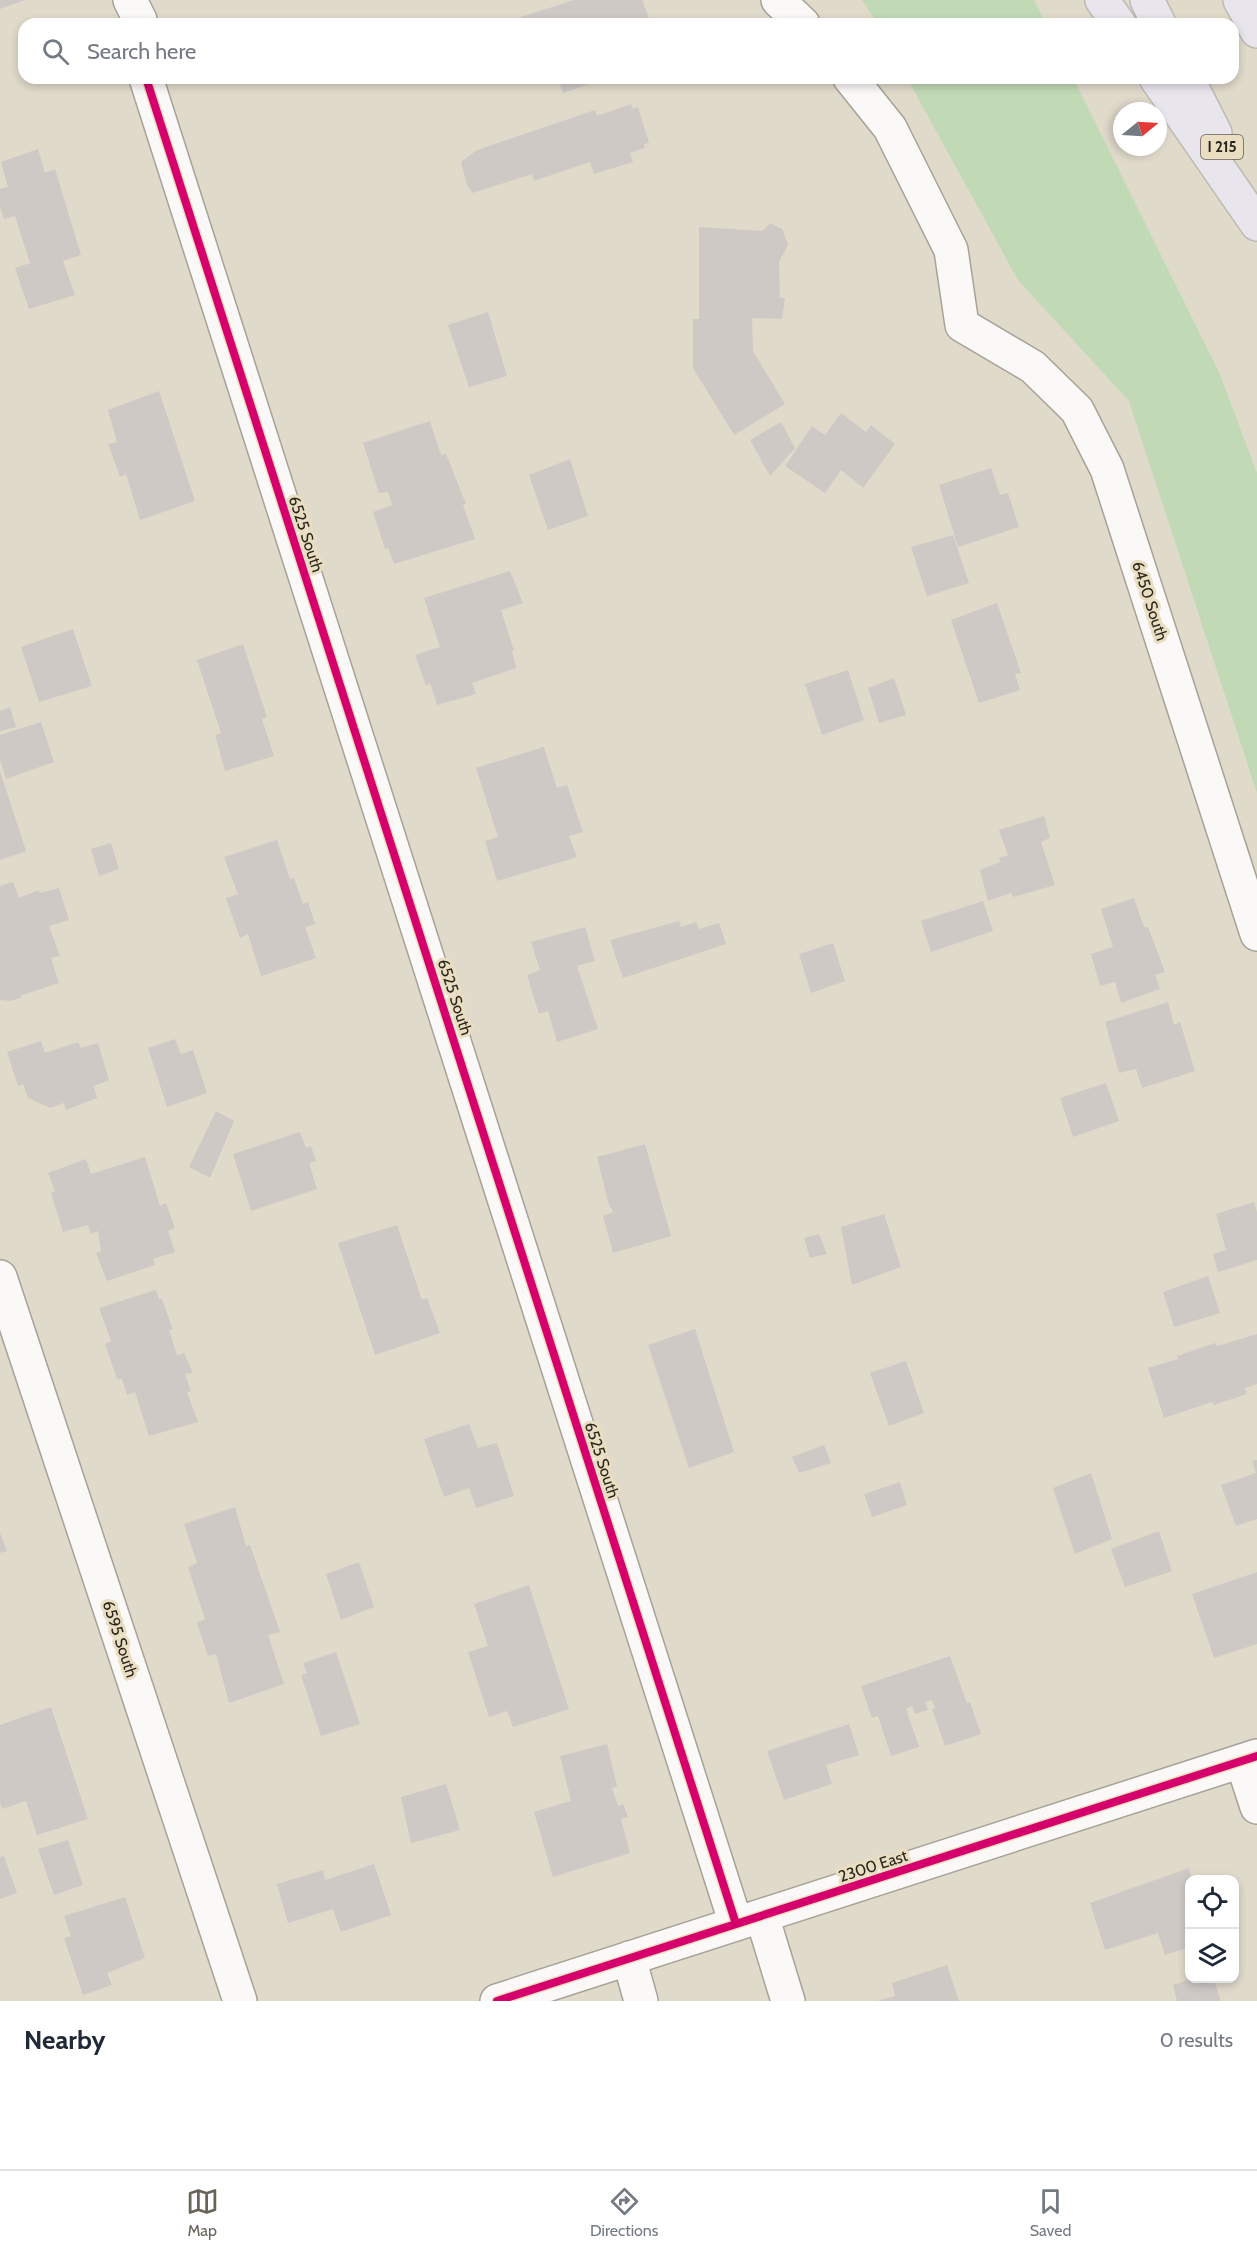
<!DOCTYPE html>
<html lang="en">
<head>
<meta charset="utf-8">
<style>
  body { margin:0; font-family:Cabin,sans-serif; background:#f6f6f7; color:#1f2937 }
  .controls { position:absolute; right:18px; bottom:18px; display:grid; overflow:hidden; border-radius:12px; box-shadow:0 3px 9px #0003 }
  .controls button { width:54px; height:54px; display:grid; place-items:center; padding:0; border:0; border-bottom:2px solid #e0e1e3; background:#fff; color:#1f2937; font:30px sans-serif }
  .compass { position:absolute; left:1113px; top:102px; width:54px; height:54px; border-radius:50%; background:#fff; box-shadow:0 3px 9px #0003; rotate:72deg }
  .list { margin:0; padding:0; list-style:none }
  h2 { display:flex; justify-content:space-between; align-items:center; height:78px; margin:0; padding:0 24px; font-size:26px }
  h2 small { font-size:20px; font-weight:400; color:#747a83 }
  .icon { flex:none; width:33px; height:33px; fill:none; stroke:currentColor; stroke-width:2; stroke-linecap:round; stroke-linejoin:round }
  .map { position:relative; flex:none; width:1257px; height:2001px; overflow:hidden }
  .search { position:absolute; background:#fff; box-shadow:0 3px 9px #0003; left:18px; right:18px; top:18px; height:66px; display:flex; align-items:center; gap:15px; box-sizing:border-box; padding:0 21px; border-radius:18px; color:#747a83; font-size:22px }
  .sheet { height:168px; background:#fff }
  nav { display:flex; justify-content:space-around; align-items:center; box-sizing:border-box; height:84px; border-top:2px solid #e0e1e3; background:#fff; font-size:16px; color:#747a83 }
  nav a { display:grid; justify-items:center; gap:3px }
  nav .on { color:#696459 }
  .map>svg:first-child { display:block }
</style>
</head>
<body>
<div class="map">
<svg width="1257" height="2001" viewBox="0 0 1257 2001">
  <rect width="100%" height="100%" fill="#e0dacb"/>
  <path fill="#c1d9b5" d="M862,0H1034L1046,24H878Z
    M907,78H1073L1219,372L1257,473V793L1129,401L1018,280Z"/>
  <path fill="#cfc9c6" d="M0,0H25L0,9Z
    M574,0H642L649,19L635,24H523L521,17Z
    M558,78H607L563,93Z
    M631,104L633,109L638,107L649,143L644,144L645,148L630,153L633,162L594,174L590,162L534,181L532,174L473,193L467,185L461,162L477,150L595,110L597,116Z
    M38,149L45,173L55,169L81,255L63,261L75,295L29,309L15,268L30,263L15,216L4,219L0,207V189L8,187L1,162Z
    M770,223L782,229L788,245L779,262L780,298H785L782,319L752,318L753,351L785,404L734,435L693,368V319H699V227L762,231Z
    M488,312L507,376L469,387L448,325Z
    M159,391L195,501L140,520L126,474L120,477L108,444L117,442L108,410Z
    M841,413L866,432L871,425L895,444L863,488L841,470L825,493L785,466L812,426L825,435Z
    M430,421L441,455L446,454L466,504L463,505L475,539L394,564L388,548L385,549L373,512L392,505L388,492L379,493L363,443Z
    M781,422L795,448L770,476L750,440Z
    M570,459L588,516L548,530L529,475Z
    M991,468L1000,495L1008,493L1019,527L958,547L939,485Z
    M953,535L969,583L927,596L911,547Z
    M510,571L523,603L501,610L514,651H512L516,668L472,683L476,694L437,705L430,683L426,686L415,655L440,647L424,598Z
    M997,603L1021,673L1015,674L1020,690L979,703L951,620Z
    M73,629L92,686L39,702L21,647Z
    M243,644L267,717L262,719L274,756L225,771L215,735L221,733L197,660Z
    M848,670L864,720L822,735L805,684Z
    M894,678L906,715L879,723L868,688Z
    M10,707L16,727L0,731V711Z
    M41,722L54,762L6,779L0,760V735Z
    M544,747L557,788L567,785L583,832L569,836L577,857L497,881L485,841L498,837L476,768Z
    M0,771L26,851L0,860Z
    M1044,816L1050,838L1041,842L1055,885L1013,897L1011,893L988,901L980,870L1000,862L999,858L1008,855L999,830Z
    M277,840L290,879L294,878L303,904L308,902L315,924L305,927L316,958L261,976L248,934L240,938L226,898L238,894L224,857Z
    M111,843L119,869L99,876L91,849Z
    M13,882L19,898L39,890L40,893L59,888L69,920L49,926L60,956L51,958L59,983L22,995L20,998L11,1001L0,1000V886Z
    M1134,898L1144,927H1148L1165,972L1155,975L1160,989L1121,1003L1115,982L1100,986L1091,954L1113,947L1101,909Z
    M983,901L993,931L931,952L921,921Z
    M679,921L681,927L696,922L699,929L719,923L726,944L623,978L610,940Z
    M585,927L595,961L577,966L598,1029L557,1042L548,1011L539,1014L527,975L540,970L531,942Z
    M833,943L845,981L811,993L799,954Z
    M1168,1002L1174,1025L1180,1022L1195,1071L1142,1088L1136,1069L1119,1073L1105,1022Z
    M175,1039L181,1054L193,1050L207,1093L167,1107L148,1048Z
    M41,1041L45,1053L78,1042L81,1048L98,1043L109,1080L94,1086L97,1098L66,1110L64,1103L50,1108L28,1098L23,1084L18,1086L7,1052Z
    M1106,1083L1119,1121L1073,1137L1060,1098Z
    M216,1111L234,1121L210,1178L189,1167Z
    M300,1132L306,1148L311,1146L316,1161L309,1163L317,1189L251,1211L233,1154Z
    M645,1144L671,1236L613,1253L603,1216L613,1212L608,1202L597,1157Z
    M145,1157L160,1206L166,1203L175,1228L168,1231L175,1252L153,1259L155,1265L107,1281L96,1253L101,1252L98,1231L91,1234L88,1225L63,1232L51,1193L55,1191L48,1173L86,1159L91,1174Z
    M1254,1202L1257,1212V1260L1218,1272L1213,1254L1226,1250L1216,1214Z
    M884,1214L901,1267L852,1285L841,1227Z
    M397,1225L422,1300L427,1298L440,1333L375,1355L338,1243Z
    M819,1234L827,1254L810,1258L804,1238Z
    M1208,1276L1220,1313L1174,1327L1163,1292Z
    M156,1290L159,1299H162L173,1330H169L177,1355L184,1353L193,1373L185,1374L191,1391L187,1392L198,1422L149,1436L135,1392L127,1395L122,1379H117L105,1344L111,1341L99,1308Z
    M695,1329L734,1452L689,1468L648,1345Z
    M1257,1334V1384L1245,1388L1247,1394L1214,1405L1212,1402L1164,1418L1148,1368L1178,1359L1177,1356L1215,1343L1217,1346Z
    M906,1361L924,1413L889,1426L870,1373Z
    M469,1424L478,1448L497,1443L514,1496L476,1508L469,1488L444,1497L424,1439Z
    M824,1445L831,1463L799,1473L792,1457Z
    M1257,1460V1519L1236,1526L1221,1485L1256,1473L1252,1461Z
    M1091,1473L1112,1539L1075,1554L1053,1488Z
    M900,1482L907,1505L872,1517L864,1494Z
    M235,1507L246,1546L250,1545L280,1632L268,1635L284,1684L229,1703L216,1654L208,1656L197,1623L205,1619L188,1567L197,1563L184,1524Z
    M1159,1531L1172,1571L1125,1587L1111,1549Z
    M0,1533L7,1551L0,1553Z
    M359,1562L374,1607L341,1620L326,1574Z
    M1257,1572V1644L1214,1658L1192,1594Z
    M529,1585L569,1709L513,1727L507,1711L489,1717L468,1652L488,1646L474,1604Z
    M336,1652L360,1724L321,1736L301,1675L307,1673L303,1663Z
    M950,1656L967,1703L970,1702L981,1734L945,1746L932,1709L935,1708L932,1700L925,1702L928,1710L915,1714L912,1706L906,1709L919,1747L891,1756L878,1716L872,1718L861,1686Z
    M51,1707L88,1819L37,1835L26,1801L2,1809L0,1802V1725Z
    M849,1724L859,1755L826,1765L832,1784L784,1800L767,1751Z
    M607,1744L617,1786L612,1788L618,1806L623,1804L628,1817L621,1819L630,1853L553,1877L534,1812L571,1801L560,1756Z
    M446,1784L460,1830L411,1843L401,1797Z
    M68,1840L83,1885L54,1895L38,1849Z
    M4,1856L17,1893L0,1899V1857Z
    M374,1864L391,1915L341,1932L333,1909L288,1923L277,1884L323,1870L325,1880Z
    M1189,1868L1192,1880H1190V1947L1165,1955L1158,1933L1105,1950L1090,1903Z
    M125,1897L145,1958L107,1973L112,1985L83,1995L64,1938L71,1936L64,1916Z
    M947,1965L959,2001H877L895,1996L892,1983Z
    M1193,1978H1213L1221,2001H1177L1173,1985Z"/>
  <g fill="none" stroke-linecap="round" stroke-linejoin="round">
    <defs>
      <path id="minor" d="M130,0L140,20V24
        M778,0L803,24
        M146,78L736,1924
        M850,78L890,128L951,250L962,325L1033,367L1077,410L1107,469L1257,934
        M0,1277L240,2001
        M1242,1761L1257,1807
        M762,1916L788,2001
        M629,1958L641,2001
        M497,2001L1257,1756"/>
      <path id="highway" d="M1102,0L1119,24
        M1147,0L1159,24
        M1240,0L1257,31
        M1156,78L1257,224
        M1187,78L1215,133"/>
    </defs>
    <use href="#minor" stroke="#a7a297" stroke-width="36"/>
    <use href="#highway" stroke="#bdbab3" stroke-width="36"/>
    <use href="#minor" stroke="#faf9f7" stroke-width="33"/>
    <use href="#highway" stroke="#e8e5ed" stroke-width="33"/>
    <defs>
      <path id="cycleway" d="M146,78L736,1924
        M497,2001L1257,1756"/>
    </defs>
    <use href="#cycleway" stroke="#e9ddc2" stroke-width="11"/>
    <use href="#cycleway" stroke="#d6006c" stroke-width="8"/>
  </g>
  <g text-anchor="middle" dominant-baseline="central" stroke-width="6" stroke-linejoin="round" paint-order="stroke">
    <rect fill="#e9ddc2" stroke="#635c4d" stroke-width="1.5" x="1201" y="135" width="42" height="24" rx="4.5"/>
    <g font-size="15" font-weight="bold" fill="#29251b">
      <text x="1222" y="147">I 215</text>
    </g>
    <g font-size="16" fill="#29251b" stroke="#e9ddc2">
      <text transform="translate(306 534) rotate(72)">6525 South</text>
      <text transform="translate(1150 601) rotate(72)">6450 South</text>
      <text transform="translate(455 997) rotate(72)">6525 South</text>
      <text transform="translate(602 1460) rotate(72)">6525 South</text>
      <text transform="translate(120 1639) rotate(72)">6595 South</text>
      <text transform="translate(873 1866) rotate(-18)">2300 East</text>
    </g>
  </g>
</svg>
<div class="controls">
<button><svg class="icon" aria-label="locate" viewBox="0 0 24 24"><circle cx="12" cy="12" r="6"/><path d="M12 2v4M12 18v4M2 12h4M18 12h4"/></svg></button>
<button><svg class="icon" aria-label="layers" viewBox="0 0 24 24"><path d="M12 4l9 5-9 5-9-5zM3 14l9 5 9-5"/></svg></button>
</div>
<svg class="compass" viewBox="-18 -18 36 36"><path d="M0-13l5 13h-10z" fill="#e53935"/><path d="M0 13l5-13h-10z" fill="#747a83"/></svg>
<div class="search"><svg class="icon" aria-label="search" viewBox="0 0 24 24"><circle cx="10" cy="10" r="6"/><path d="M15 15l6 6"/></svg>Search here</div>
</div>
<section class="sheet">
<h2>Nearby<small>0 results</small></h2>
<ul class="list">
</ul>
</section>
<nav>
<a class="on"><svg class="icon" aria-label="map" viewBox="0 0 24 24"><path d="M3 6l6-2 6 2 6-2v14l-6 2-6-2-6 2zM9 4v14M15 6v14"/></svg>Map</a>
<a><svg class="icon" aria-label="directions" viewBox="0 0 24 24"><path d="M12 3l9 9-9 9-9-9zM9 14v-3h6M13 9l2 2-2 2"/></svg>Directions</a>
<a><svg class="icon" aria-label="saved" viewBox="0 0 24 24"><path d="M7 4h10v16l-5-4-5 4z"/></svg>Saved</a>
</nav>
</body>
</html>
